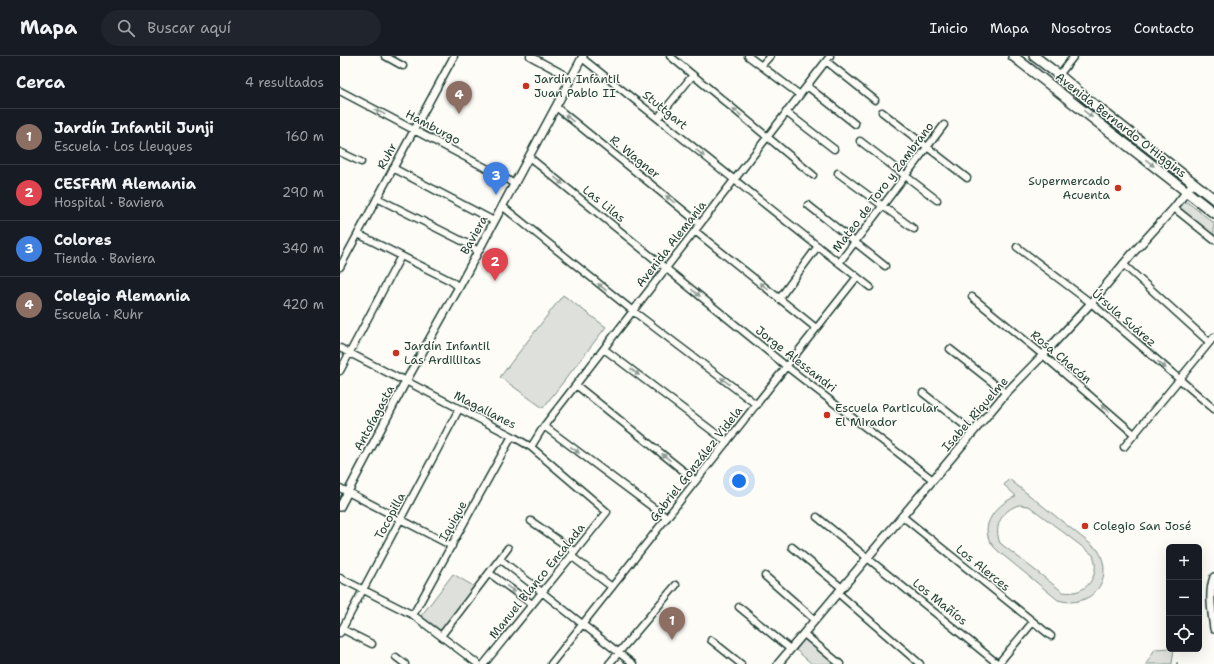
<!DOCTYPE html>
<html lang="es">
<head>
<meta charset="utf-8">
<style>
  body { margin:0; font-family:"Shantell Sans",sans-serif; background:#20242c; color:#f1f3f6 }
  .controls { position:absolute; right:12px; bottom:12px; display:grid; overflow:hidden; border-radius:6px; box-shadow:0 4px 16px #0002 }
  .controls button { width:36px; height:36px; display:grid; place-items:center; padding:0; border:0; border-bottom:1px solid #363941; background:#171b24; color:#f1f3f6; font:20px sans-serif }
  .you { position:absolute; left:399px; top:425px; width:14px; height:14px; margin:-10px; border:3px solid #fff; border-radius:50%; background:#1a73e8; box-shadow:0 0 0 6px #1a73e833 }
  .badge { display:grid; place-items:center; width:26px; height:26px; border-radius:50%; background:#db2777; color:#fff; font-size:13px; font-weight:700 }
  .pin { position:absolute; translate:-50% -33px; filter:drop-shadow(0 1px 2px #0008) }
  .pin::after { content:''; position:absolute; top:21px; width:14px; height:12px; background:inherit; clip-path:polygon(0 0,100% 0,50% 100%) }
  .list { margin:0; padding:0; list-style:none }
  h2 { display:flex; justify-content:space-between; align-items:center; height:52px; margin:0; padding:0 16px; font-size:17px }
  h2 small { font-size:13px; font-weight:400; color:#9ea1a6 }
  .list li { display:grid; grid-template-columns:26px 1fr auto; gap:12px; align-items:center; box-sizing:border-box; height:56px; padding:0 16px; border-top:1px solid #363941 }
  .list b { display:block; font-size:15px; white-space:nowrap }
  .list p { margin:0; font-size:13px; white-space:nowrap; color:#9ea1a6 }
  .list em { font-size:13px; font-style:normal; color:#9ea1a6 }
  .icon { flex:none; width:22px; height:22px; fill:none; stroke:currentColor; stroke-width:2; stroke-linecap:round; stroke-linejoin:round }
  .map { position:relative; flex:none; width:874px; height:608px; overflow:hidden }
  header { display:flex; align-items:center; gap:24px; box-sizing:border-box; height:56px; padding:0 20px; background:#171b24; border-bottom:1px solid #363941 }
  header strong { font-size:19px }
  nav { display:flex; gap:22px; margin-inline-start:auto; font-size:14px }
  .search { width:280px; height:36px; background:#20242c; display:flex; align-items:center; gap:10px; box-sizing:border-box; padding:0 14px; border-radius:22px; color:#9ea1a6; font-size:15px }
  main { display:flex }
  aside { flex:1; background:#171b24 }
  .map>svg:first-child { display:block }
</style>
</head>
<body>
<header>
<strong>Mapa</strong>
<div class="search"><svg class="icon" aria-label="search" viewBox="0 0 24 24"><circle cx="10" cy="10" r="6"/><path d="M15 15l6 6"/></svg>Buscar aquí</div>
<nav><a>Inicio</a><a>Mapa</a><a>Nosotros</a><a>Contacto</a></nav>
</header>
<main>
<aside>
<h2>Cerca<small>4 resultados</small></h2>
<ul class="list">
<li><span class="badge" style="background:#8d6e63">1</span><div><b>Jardín Infantil Junji</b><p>Escuela · Los Lleuques</p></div><em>160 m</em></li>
<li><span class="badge" style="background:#e0444e">2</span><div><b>CESFAM Alemania</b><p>Hospital · Baviera</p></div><em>290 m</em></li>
<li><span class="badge" style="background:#3f7fe0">3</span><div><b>Colores</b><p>Tienda · Baviera</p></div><em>340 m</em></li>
<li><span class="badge" style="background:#8d6e63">4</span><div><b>Colegio Alemania</b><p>Escuela · Ruhr</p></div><em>420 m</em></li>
</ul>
</aside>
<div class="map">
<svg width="874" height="608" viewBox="0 0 874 608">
  <rect width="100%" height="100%" fill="#fdfcf7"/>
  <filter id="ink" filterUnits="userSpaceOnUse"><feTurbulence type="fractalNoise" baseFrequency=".025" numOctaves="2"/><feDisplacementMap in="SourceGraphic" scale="8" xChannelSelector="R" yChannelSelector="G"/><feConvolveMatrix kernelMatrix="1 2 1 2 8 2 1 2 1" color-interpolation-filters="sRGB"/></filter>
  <g filter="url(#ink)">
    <path fill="#dde0db" stroke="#7e8e88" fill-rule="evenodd" d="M842,142L874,167V179L835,149Z
      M223,239L266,271L203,352L160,321Z
      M669,423L758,494C776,523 751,554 718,544L658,495C634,474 654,450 676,440L664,429ZM679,449L689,450L753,499C761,520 746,540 723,536L660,487C653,470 662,454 679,449Z
      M113,518L135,531L102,575L81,560Z
      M465,582L497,608H472L456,594Z
      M829,592L834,593L832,608H806L815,593Z"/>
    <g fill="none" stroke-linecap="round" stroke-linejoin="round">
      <path stroke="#75877f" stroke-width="2" d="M837,608V607"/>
      <defs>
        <path id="minor" d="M45,0L63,10
          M190,0L223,18L231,24
          M330,0L473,119
          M408,0L460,39
          M242,2C338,78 433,156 530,231
          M486,5L535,44
          M421,10L430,0
          M719,19L734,0
          M467,30L515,68
          M0,35L165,122L174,128
          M216,51L360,168
          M446,56L494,93
          M542,56L627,122
          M318,62L353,19
          M520,85L597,144
          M0,96L21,106
          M189,101L446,310L593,424
          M53,112L154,165
          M498,117L574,173
          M37,142L130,189L137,195
          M468,149L545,210
          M162,150L293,255L417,349
          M834,152L874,184
          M355,175L476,272
          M18,178L111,225L119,231
          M677,191L751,247L874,353
          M499,207L604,69
          M783,208L869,286
          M0,211L114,0
          M632,241L703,299L794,378
          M439,243L478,190
          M0,292L58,322H61L66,325L172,380L191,391L267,456L144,608
          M264,293L387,386
          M610,293L666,337
          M0,315L61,200
          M236,329L356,425
          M583,337L633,376
          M204,370L327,462
          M191,391L204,370L490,0
          M784,391L874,281
          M0,432L112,490
          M562,460L711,580
          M477,461L658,608
          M191,465L235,496
          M452,491L502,532
          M231,500L272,531
          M160,503L293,608
          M149,517L192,548
          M425,520L475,564
          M0,522L73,559L138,608
          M498,537L580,608
          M399,551L450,593
          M73,559L172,380
          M2,573L32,588
          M0,577L119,353
          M464,578L500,608
          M101,580L168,492
          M371,584L401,608
          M56,601L65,608
          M211,608L517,221
          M269,608L336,529
          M658,608L693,566"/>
        <path id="tertiary" d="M0,451L66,325L119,231L243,0
          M874,521C868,537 872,556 874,573
          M438,608L666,337L703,299L751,247L792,198L834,152L853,127"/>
        <path id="primary" d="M673,0L874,157
          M694,0L719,19L752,47L874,143"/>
      </defs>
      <use href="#minor" stroke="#1f3d34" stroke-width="9"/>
      <use href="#tertiary" stroke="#1f3d34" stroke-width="10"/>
      <use href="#primary" stroke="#1f3d34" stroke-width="12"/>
      <use href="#minor" stroke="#fdfcf7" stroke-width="6"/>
      <use href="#tertiary" stroke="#fdfcf7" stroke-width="7"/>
      <use href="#primary" stroke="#fdfcf7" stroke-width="9"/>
    </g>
    <defs><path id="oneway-solid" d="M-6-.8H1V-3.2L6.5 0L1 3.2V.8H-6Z"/></defs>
    <g fill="#8e9c96">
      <use href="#oneway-solid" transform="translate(40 56) rotate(-153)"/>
      <use href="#oneway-solid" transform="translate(397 56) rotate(-140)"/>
      <use href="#oneway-solid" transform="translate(748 58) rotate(38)"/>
      <use href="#oneway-solid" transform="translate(229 62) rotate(-141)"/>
      <use href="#oneway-solid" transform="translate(360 97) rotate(40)"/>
      <use href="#oneway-solid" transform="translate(810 107) rotate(39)"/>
      <use href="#oneway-solid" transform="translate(219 125) rotate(39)"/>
      <use href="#oneway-solid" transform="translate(330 143) rotate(-141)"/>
      <use href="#oneway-solid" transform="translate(424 230) rotate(-141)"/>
      <use href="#oneway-solid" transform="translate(262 231) rotate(-141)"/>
      <use href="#oneway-solid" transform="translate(356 237) rotate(39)"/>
      <use href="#oneway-solid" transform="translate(822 309) rotate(41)"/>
      <use href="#oneway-solid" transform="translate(295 316) rotate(37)"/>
      <use href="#oneway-solid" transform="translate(385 325) rotate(-143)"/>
      <use href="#oneway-solid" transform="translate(765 352) rotate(-139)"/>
      <use href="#oneway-solid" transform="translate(235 394) rotate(36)"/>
      <use href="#oneway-solid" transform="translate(326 401) rotate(-141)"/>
      <use href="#oneway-solid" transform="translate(171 533) rotate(37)"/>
    </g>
  </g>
  <g fill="#c8321e" stroke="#fdfcf7" stroke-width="1.5">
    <circle cx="186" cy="30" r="4"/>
    <circle cx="778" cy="132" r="4"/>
    <circle cx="56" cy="297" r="4"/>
    <circle cx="487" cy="359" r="4"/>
    <circle cx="745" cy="470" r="4"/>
  </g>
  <g text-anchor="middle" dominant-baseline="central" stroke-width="3" stroke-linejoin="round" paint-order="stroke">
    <g font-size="12" fill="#1f3d34" stroke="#fdfcf7" text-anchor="start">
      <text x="194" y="23">Jardín Infantil<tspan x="194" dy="14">Juan Pablo II</tspan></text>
      <text x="770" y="125" text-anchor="end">Supermercado<tspan x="770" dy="14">Acuenta</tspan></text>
      <text x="64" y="290">Jardín Infantil<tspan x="64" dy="14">Las Ardillitas</tspan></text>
      <text x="495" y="352">Escuela Particular<tspan x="495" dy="14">El Mirador</tspan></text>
      <text x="753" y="470">Colegio San José</text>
    </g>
    <g font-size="12" fill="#1f3d34" stroke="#fdfcf7">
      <text transform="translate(325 54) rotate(39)">Stuttgart</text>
      <text transform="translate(781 69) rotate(38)">Avenida Bernardo O'Higgins</text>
      <text transform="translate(93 71) rotate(28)">Hamburgo</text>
      <text transform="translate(47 100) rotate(-62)">Ruhr</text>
      <text transform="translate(295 101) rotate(39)">R. Wagner</text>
      <text transform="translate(543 131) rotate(-53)">Mateo de Toro y Zambrano</text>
      <text transform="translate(264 148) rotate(39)">Las Lilas</text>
      <text transform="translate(134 179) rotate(-61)">Baviera</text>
      <text transform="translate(331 188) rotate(-52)">Avenida Alemania</text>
      <text transform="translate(784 262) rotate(41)">Úrsula Suárez</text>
      <text transform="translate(721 301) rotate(40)">Rosa Chacón</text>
      <text transform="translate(456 303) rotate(38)">Jorge Alessandri</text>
      <text transform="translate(145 354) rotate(27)">Magallanes</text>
      <text transform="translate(635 358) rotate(-49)">Isabel Riquelme</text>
      <text transform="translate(34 362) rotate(-62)">Antofagasta</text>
      <text transform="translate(356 408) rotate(-52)">Gabriel González Videla</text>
      <text transform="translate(50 460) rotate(-62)">Tocopilla</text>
      <text transform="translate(113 465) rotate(-61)">Iquique</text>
      <text transform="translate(643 512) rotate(39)">Los Alerces</text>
      <text transform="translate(197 525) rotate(-51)">Manuel Blanco Encalada</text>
      <text transform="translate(600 546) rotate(39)">Los Mañíos</text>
    </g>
  </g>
</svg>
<div class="controls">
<button>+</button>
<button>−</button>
<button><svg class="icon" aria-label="locate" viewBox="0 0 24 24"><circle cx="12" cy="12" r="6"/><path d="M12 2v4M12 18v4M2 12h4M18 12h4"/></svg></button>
</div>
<div class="you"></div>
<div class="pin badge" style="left:332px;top:584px;background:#8d6e63">1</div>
<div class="pin badge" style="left:155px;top:225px;background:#e0444e">2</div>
<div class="pin badge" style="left:156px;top:139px;background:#3f7fe0">3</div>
<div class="pin badge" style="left:119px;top:58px;background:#8d6e63">4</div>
</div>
</main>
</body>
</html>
